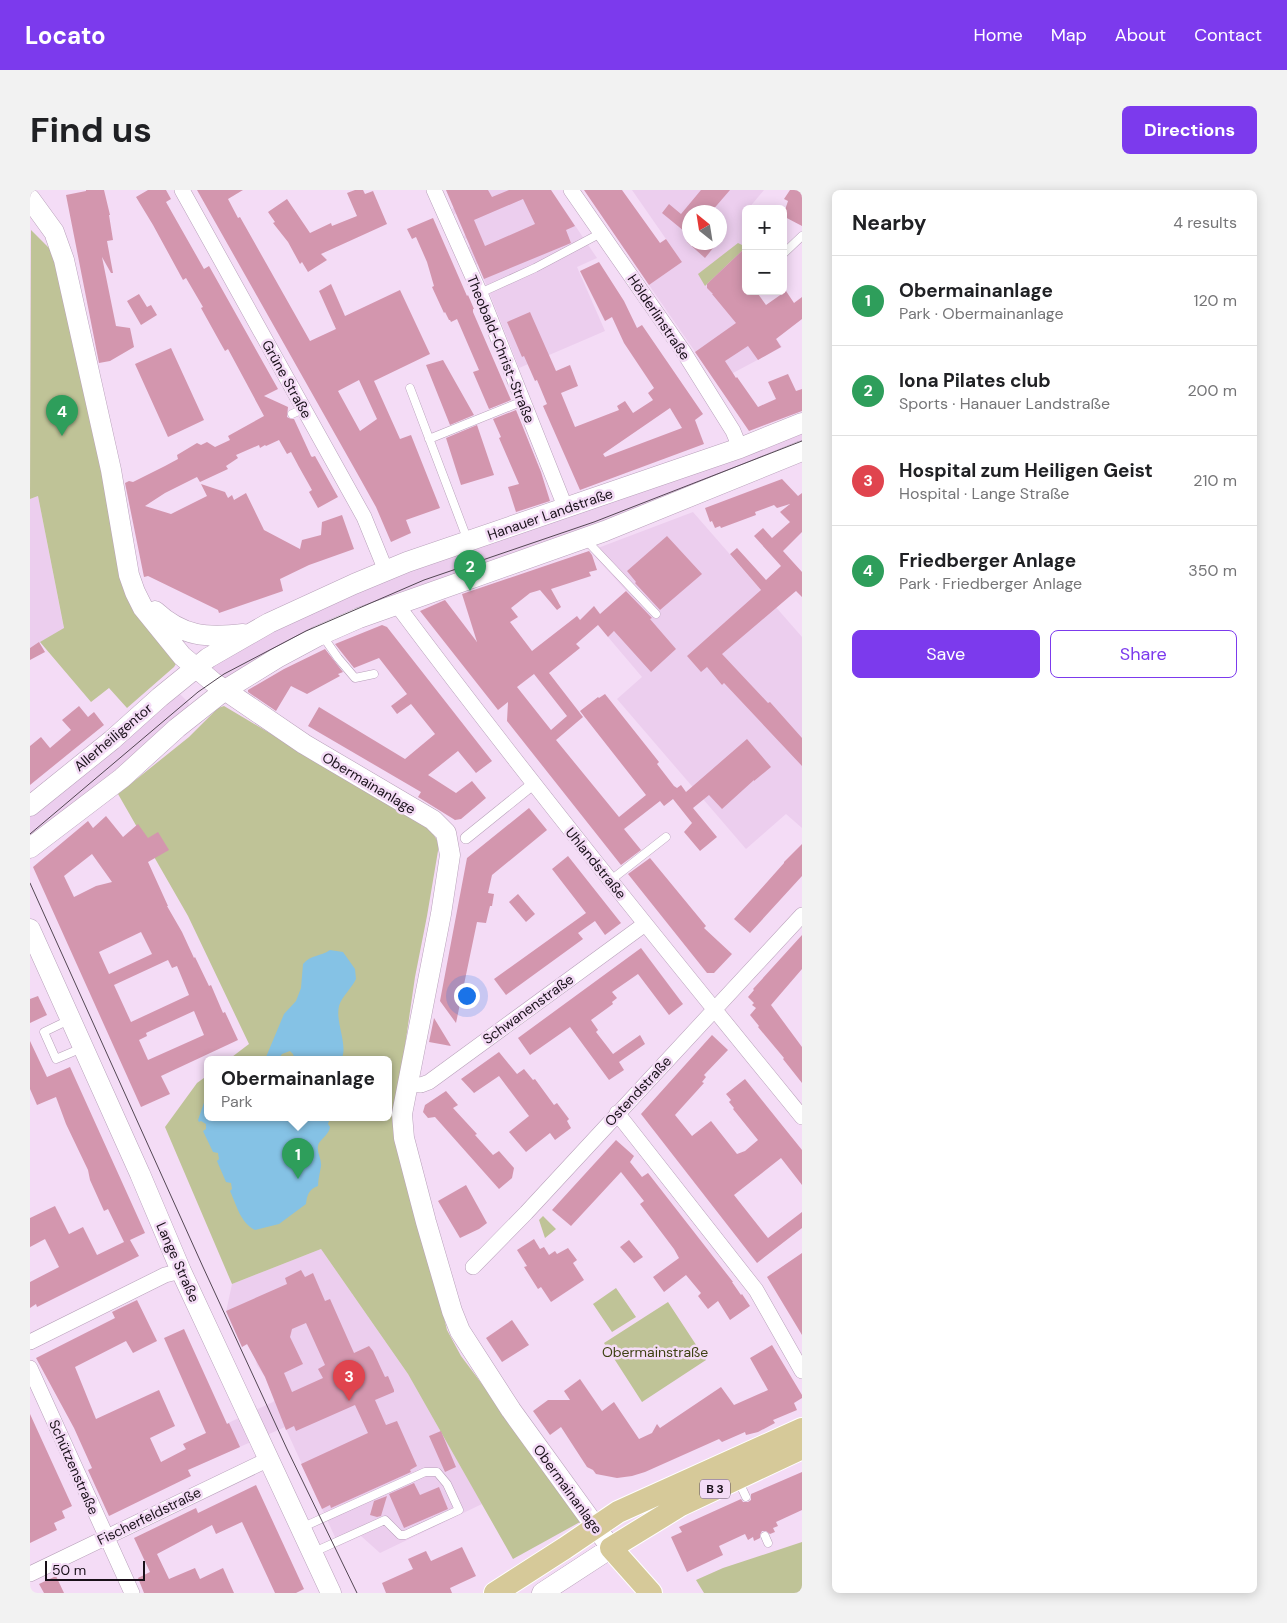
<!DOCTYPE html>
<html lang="en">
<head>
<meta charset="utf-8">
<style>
  body { margin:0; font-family:"DM Sans",sans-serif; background:#f2f2f2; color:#202124 }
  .controls { position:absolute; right:15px; top:15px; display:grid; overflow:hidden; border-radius:8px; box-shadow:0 2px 12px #0003 }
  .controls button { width:45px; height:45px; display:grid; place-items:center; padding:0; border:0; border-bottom:1px solid #e0e0e0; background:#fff; color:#202124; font:25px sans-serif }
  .compass { position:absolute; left:652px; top:15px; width:45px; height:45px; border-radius:50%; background:#fff; box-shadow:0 2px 12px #0003; rotate:330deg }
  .scale { position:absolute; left:15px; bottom:12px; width:100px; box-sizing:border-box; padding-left:5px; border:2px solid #191019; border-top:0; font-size:14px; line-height:18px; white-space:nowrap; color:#191019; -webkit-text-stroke:4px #f4dcf6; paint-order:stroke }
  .you { position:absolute; left:436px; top:805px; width:18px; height:18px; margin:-12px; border:4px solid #fff; border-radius:50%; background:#1a73e8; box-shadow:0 0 0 8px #1a73e833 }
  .badge { display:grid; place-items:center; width:32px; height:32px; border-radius:50%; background:#7c3aed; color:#fff; font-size:16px; font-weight:700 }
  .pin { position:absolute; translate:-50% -41px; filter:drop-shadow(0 1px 2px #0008) }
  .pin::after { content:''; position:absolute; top:26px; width:18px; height:15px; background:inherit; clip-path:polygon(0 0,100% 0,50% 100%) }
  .popup { position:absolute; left:174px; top:866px; width:188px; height:65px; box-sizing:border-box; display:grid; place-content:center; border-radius:8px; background:#fff; filter:drop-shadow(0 1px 4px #0005); font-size:16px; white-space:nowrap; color:#757577 }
  .popup b { font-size:19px; color:#202124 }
  .popup::after { content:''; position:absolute; left:50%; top:100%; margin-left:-10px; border:10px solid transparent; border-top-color:#fff }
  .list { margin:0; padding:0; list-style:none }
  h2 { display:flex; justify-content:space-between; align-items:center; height:65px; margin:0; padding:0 20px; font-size:21px }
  h2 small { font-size:16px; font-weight:400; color:#757577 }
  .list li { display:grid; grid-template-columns:32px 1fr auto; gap:15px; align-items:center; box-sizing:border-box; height:90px; padding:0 20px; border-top:1px solid #e0e0e0 }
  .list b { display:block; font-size:19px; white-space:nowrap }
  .list p { margin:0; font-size:16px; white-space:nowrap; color:#757577 }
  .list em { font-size:16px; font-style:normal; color:#757577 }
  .actions { display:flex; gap:10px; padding:15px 20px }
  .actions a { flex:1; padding:11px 0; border:1px solid #7c3aed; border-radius:8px; text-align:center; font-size:18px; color:#7c3aed }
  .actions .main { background:#7c3aed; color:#fff }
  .map { position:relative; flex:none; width:772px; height:1403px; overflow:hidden; border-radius:8px }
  header { display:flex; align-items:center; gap:30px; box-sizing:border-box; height:70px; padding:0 25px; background:#7c3aed; color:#fff }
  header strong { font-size:24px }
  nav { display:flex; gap:28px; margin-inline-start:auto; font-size:18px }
  .intro { display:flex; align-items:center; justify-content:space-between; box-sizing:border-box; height:120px; padding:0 30px }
  h1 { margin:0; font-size:35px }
  .button { padding:12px 22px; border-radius:8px; background:#7c3aed; color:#fff; font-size:18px; font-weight:700 }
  main { display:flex; gap:30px; padding:0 30px }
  aside { flex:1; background:#fff; border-radius:8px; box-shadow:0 2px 12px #0003 }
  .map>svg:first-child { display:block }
</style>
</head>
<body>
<header>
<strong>Locato</strong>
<nav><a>Home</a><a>Map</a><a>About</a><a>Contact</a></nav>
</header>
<div class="intro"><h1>Find us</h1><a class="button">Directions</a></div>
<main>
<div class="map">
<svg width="772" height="1403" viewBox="0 0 772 1403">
  <rect width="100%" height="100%" fill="#f4dcf6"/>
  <path fill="#ecceee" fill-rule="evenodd" d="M416,0H521L567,68L547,77L575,141L489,178L448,74L443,76L435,59L440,56L437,49L434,48L435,44L426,24H424L422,19L424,17Z
    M602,0H734L718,19H716V90L711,99L752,157L686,192L619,95L652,72ZM659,22H689V52H659Z
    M772,241V255L195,494L176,479L199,465L262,433L329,402L342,394Z
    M8,306L34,439L0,458V309Z
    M663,322L772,447V638L756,624L716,659L587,509L612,487L578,447L611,417L560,361Z
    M144,504H150L159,513L158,518L90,579L0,646V626Z
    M291,1059L378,1184L452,1314L350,1363L331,1346L309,1356L255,1237L164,1277L153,1254L243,1212L245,1210L235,1187L227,1175L220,1153L212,1157L196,1122L202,1094Z"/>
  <path fill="#bfc397" d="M1,40L24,63L53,187L82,338L147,472L144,477L97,518L79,498L61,512L10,452L34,438L8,306L0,309Z
    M708,53L716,57L675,96L668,84Z
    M194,516L381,627C394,635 404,641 409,655L397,726L385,787L365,925L417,1140L431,1166L479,1230L550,1332L483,1369L378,1184L291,1059L202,1094L135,937L167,893L178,885V928H358V870H198L219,854L158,726L88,604L159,547L188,518Z
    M513,1026L526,1039L515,1048L509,1030Z
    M586,1098L606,1127L582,1142L563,1114Z
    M638,1112L676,1170L612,1212L574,1153Z
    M772,1352V1403H674L666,1390L693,1378Z"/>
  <path fill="#85c2e5" d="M300,760L313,762L325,779L326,789C322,798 312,806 309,816C305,833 319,856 311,870H265L263,864L260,861L252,864L248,870H230L236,867L254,824L266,811L271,798L273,774C282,764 290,767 300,760Z
    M178,901V928H300L298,934L300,937C299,944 293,947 289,953C285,961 292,968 291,976C290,983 288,989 288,996C279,999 277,1005 276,1014L249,1034L225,1040C210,1032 207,1016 200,1001L202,999L201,993L196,992L187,971L189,969L188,963L183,962L173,941L176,939V934L171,931L169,932L168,930Z"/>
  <path fill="#d396ae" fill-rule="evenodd" d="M56,0H74L80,25H79L83,50L77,51L83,83H81L72,67L86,136L100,138L104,157L80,171L69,173L36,5L56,1Z
    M118,0H136L141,9L136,12L174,79L179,76L248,199L234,206L258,217L257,227L261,229H264L281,266L282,267L285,266L308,307L288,318L279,302L282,300L269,277L261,262L257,264L249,250L236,256L235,255L230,258L229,255L206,265L208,268L196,276L198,279L170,292L167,287L135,303L115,316L141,324L177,306L171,294L195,302L198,308L202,305L204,310L216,303L234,340L270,359L272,350L291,345L292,332L312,325L324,359L279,375L250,389L253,401L189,423L188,420L118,386L114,387L95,293L99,291L103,292L135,276L148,269L147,265L167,253L171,255L177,252L185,257L200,250L198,246L234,226L198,159L195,161L191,154L171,118L173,117L156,88L153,90L123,35L106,7Z
    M167,0H213L198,9L208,28L210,27L280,151L306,139L289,101L301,94L315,126L370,100L400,164L344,191L370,249L381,245L410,318L376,330L381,343L361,352L346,317L327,283ZM329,190L347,229L330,241L308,201Z
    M325,0H333L335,4L343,1L357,34L291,64L297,70L278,82L272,72L270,74L258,52L243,33L245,32L238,22L257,9L280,43L301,33L302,36L327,26L317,3Z
    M416,0H458L462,7L479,0H521L545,36L536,40L541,53L454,89ZM493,9L505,34L455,56L444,30Z
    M554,0H592L630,53L636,49L652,72L619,95Z
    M671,0H700L681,22H660V46L632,23L639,14L651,24Z
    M760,0H772V36L753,26L758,11L754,9Z
    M403,28L437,106L438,105L444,119H443V122L481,210L459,219L443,182L449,180L427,129L421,132L420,130H419L415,122L414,123L402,97L404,96L397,72L386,47L382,49L377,39Z
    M657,52H688L675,68Z
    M716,57V101H726L736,115L756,101L764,113L772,107V129L746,149L751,157L728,170L718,156L695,171L706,188L707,187L728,217L746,209L738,192L758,184L766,201L772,199V221L719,241L665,162L706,133L682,104H683L677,98V94Z
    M569,72L594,111L607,138L612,135L673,224L665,230L674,254L550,300L513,216L517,214L507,190L505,191L494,166L492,167L477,132L500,122L526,181L540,175L548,196L531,203L545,237L589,220L587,216L595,211L603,223L623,210L618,203L624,198L594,153L582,127L575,131L550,81ZM640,218L652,238L575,267L573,264Z
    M109,104L117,117L121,115L127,125L111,135L97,111Z
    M141,158L174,230L138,247L105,174Z
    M413,170L444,225L420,235L396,175Z
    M486,220L511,282L520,311L486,322L478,297L489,294L469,248L471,247L463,229Z
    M447,235L464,285L431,295L416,248Z
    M752,289L768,306L772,303V342L753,361L772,382V407L766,401L692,464L738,513L740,512L772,548V576L694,493L692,495L677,477L671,482L657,466L731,400L700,364L707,358L736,390L751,376L724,346L733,338L742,348L760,332L750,322L760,314L747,318L744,315L725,322L726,325L691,338L690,336L685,338L682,331L680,332L675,318Z
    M637,346L672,384L630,420L605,393L606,392L597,381Z
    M559,361L562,365L567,380L559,382L561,386L521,399L531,417L527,420L510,400L500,403L481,418L488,427L480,432L502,461L547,426L550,430L564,416L570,424L596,401L622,428L620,429L646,459L621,482L584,441L578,447L568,435L546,454L550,458L519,483L553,527L526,550L589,627L616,605L550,521L568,507L569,508L575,504L629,572L627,574L644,596L647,598L651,595L656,602L717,549L741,577L724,591V590L692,619L679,605L663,618L687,647L670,661L654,642L662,633L643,609L634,616L630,611L594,639L611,660L591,675L477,531L478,512L468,520L390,421L415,410L447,452L432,404ZM504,484L537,526L521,540L487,497Z
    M352,435L357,437L462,571L446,583L428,561L398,585L426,603L442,591L456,608L431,629L425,630L388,607L391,602L278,536L289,517L375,569L405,544L381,514L367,524L361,516L377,504L349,468L324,478L305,454Z
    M9,452L15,462L0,470V458Z
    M295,459L313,482L308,484L310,486L277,504L261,496L246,521L218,502V500L254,479Z
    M49,516L58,527L64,522L74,535L0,595V556L11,547L20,558L41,540L32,530Z
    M499,618L517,640L462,685L458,703L464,704L462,716H460L456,733L447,732L426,833L410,811L437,668Z
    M76,626L93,647L108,634L118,648L128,642L139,660L118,672L138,716H137L152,742L164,768L165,767L179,796L181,795L193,823L195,822L208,850L131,886L140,904L111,917L3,677L58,631L63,638ZM62,664L82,692L66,696L44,707L34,686ZM111,742L122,764L79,784L69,762ZM138,770L142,778L147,776L159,805L101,832L84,795ZM164,821L174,845L118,870L109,850L117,846L116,843Z
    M772,654V686L720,743L704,729L754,673V672Z
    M538,666L591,733L575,745L565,731L548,743L553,749L476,805L464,789L556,723L522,679Z
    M620,668L676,736L674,738L702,764L684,783H677L598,684Z
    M488,704L505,724L496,732L479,712Z
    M772,745V779L741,815L772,857V893L753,869L754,868L728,837L729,836L720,825L726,818L722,815L724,813L718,807L724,800L723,799Z
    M611,758L653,814L639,825L608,784L582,802L587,808L582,812L583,814L561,830L568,840L566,842L583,864L610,845L615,854L589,872L594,880L579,890L540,837L500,865L488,848Z
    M8,806L17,825L0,833V809Z
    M404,828L421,856L399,852Z
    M682,845L698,860L674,885L676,887L672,892L674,893L645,925L662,946L681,931L707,964L715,961L728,950L703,919L704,918L699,912L701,910L696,904L715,889L772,960V995L751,968L704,1005L738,1048L772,1022V1038L727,1073L611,924Z
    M0,851L17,887L40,877L115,1043L100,1050L109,1066L7,1117L6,1114L0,1118V1092L29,1077L15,1049L0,1057V1028L25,1016L39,1044L53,1037L67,1065L94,1052L78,1019L74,1021L60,990L58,980L36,934L26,907L7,915L0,899Z
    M469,862L487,884L494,879L503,890L505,889L524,915L527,913L539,929L537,931L541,938L525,950L520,943L496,962L479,942L499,926L469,886L444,903L431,889Z
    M416,901L428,915L423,918L447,944L445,945L463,965L469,961L484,978L482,988L469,999L405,927L398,928L393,922L395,915Z
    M586,950L604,966L600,972L612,987L618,983L703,1092H702L711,1105L712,1104L720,1116L700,1130L688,1111L678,1119L668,1106L671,1103L656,1085L634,1102L623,1087L649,1068L644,1059L610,1014L614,1011L591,982L541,1036L522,1020Z
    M436,995L457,1033L449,1039L430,1048L408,1011Z
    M504,1049L510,1059L514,1057L519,1065L525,1061L527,1064L538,1058L547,1070L543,1073L554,1090L521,1112L511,1097L508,1099L494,1077L497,1076L487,1060Z
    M599,1050L613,1067L604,1073L590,1057Z
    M772,1063V1145L737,1087Z
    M271,1080L275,1087L283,1083L295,1111L300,1109L324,1163L339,1156L343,1161L355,1187L358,1186L364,1200V1202L345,1210L356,1235L367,1231L387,1276L380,1280L381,1282L301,1318L300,1315L292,1319L271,1274L338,1243L325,1215L266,1241L264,1236L256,1240L235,1187L217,1154L212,1157L196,1121L257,1094L255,1088ZM276,1133L295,1175L288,1179L293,1188L262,1202L254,1183L273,1174L260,1147L262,1139Z
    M107,1110L127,1151L103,1163L96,1151L45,1177L66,1229L129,1200L145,1236L120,1248L131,1272L156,1259L153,1254L176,1243L134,1148L154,1139L197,1234L199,1233L210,1257L158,1280L161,1286L79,1326L58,1280L62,1278L44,1238L6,1168L85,1128L82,1122Z
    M482,1130L499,1155L472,1172L456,1148Z
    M742,1155L772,1205V1208L764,1213L767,1220L743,1230L745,1233L728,1242L716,1245L715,1242L692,1252L689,1249L615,1282L602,1286L587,1288L566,1284L563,1280L557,1277L531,1237L520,1245L503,1221L518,1210H540L534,1201L550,1189L572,1221L584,1212L609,1249L622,1243L627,1234L630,1238L691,1197L704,1215L738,1200L720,1168Z
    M0,1224L42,1316L32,1321L35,1328L24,1333L27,1340L0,1353Z
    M411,1241L426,1277L415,1282L399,1246Z
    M772,1282V1320L746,1332L748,1336L743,1338L745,1342L740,1344L736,1341H732L730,1345V1348L724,1351L723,1347L718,1350L715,1344L689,1356L693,1365L657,1382L641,1347L652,1342L649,1337L711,1309L713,1312H718L721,1310V1304Z
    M384,1293L390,1305L409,1297L418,1319L374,1338L359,1304Z
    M226,1295L274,1399L266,1403H245L212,1332L186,1344L182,1335L127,1364L139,1389L165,1378L170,1389L193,1378L204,1403H114L108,1388L120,1382L104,1348L166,1318L168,1323Z
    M357,1306L351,1326L347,1327L340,1325L344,1311Z
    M432,1357L446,1386L420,1398L422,1403H356L352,1393L383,1379L378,1369L396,1361L401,1371Z
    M26,1386L34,1403H14L9,1394Z"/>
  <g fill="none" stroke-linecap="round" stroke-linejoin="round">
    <defs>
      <path id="service" d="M753,64L772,46
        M450,103L505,78L571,43
        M380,198L438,351
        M262,224L273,219
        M399,249L493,211
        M556,350L626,424
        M292,445L308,468L325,488L344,484
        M581,690L636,647
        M39,830L14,842L26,869L52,858
        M708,1290L716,1307
        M271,1338L395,1282H407L417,1294L429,1320L375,1345H370L355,1330L284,1362
        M735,1346L738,1353"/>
      <path id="pedestrian" d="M436,648L503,594"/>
      <path id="minor" d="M152,0L334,327L356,381
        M404,0L450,103L536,319
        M541,0L653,161L703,241L710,258
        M367,415C497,589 634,758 772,927
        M378,894L391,895L399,892L615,734
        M587,923L726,1100L772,1181
        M443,1077L496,1023L772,725
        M0,1152L135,1085L151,1081
        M0,1178L102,1403
        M0,1384L239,1269"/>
      <path id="secondary" d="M0,9L24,42L34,70L81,280L99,385L105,402L113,418L152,466L183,492L274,554L403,630L416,643L420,665L411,724L372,924L374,948L396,1032L422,1121L430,1141L481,1220L581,1358L512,1403
        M125,421C153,447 177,448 213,444
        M0,616L82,550L130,507L178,468L239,433L324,394L377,372L710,258L772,233
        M0,658L92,588L147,538L195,500L247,468L288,446L329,428L575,341L772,261
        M0,739L110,984L151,1081L301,1403"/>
      <path id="primary" d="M465,1403L535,1358L588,1322L772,1239
        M621,1403L581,1358L651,1315L772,1258"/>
    </defs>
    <use href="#service" stroke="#b8a1ba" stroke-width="9"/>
    <use href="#pedestrian" stroke="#b8a1ba" stroke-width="12"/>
    <use href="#minor" stroke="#b8a1ba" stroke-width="16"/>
    <use href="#secondary" stroke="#b8a1ba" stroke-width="21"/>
    <use href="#primary" stroke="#fff" stroke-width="24"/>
    <use href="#service" stroke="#fff" stroke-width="8"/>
    <use href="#pedestrian" stroke="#fff" stroke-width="11"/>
    <use href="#minor" stroke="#fff" stroke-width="15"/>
    <use href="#secondary" stroke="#fff" stroke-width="20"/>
    <use href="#primary" stroke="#d6c999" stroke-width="22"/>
    <path stroke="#534653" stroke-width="1" d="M0,644L168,502L194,484L276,441L394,390L564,332L772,251
      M0,693L173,1077L257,1259L327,1403"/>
  </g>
  <g text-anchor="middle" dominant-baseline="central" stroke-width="5" stroke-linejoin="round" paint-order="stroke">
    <rect fill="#f4dcf6" stroke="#5b4d5b" stroke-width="1" x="670" y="1289.5" width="30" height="19" rx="4"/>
    <g font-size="12" font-weight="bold" fill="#191019">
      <text x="685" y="1299">B 3</text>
    </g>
    <g font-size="14" fill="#191019" stroke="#f4dcf6">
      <text transform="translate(629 127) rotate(56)">Hölderlinstraße</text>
      <text transform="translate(471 159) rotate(68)">Theobald-Christ-Straße</text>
      <text transform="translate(257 189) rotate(61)">Grüne Straße</text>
      <text transform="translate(520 324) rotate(-19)">Hanauer Landstraße</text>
      <text transform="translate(83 547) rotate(-40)">Allerheiligentor</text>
      <text transform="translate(339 593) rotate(31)">Obermainanlage</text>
      <text transform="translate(566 673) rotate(51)">Uhlandstraße</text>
      <text transform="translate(498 819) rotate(-36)">Schwanenstraße</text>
      <text transform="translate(608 901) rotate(-47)">Ostendstraße</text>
      <text transform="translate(148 1072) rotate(66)">Lange Straße</text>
      <text transform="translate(44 1277) rotate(66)">Schützenstraße</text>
      <text transform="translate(538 1299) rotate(54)">Obermainanlage</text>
      <text transform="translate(119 1326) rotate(-26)">Fischerfeldstraße</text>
    </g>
    <g font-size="14" fill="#3e4113" stroke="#f4dcf6">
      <text x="625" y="1162">Obermainstraße</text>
    </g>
  </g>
</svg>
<div class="controls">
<button>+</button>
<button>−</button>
</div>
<svg class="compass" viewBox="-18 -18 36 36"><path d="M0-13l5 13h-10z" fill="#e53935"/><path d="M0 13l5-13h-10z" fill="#757577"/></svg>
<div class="scale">50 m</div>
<div class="you"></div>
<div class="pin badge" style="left:268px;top:989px;background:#2e9e5b">1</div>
<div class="popup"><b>Obermainanlage</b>Park</div>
<div class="pin badge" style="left:440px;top:401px;background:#2e9e5b">2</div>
<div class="pin badge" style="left:319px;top:1211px;background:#e0444e">3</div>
<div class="pin badge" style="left:32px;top:246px;background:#2e9e5b">4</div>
</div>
<aside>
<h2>Nearby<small>4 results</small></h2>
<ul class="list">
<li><span class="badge" style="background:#2e9e5b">1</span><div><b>Obermainanlage</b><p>Park · Obermainanlage</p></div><em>120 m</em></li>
<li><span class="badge" style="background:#2e9e5b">2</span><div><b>lona Pilates club</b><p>Sports · Hanauer Landstraße</p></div><em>200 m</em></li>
<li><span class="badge" style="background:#e0444e">3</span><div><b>Hospital zum Heiligen Geist</b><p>Hospital · Lange Straße</p></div><em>210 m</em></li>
<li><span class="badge" style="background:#2e9e5b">4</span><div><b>Friedberger Anlage</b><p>Park · Friedberger Anlage</p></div><em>350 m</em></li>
</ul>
<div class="actions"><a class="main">Save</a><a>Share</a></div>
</aside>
</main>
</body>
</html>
